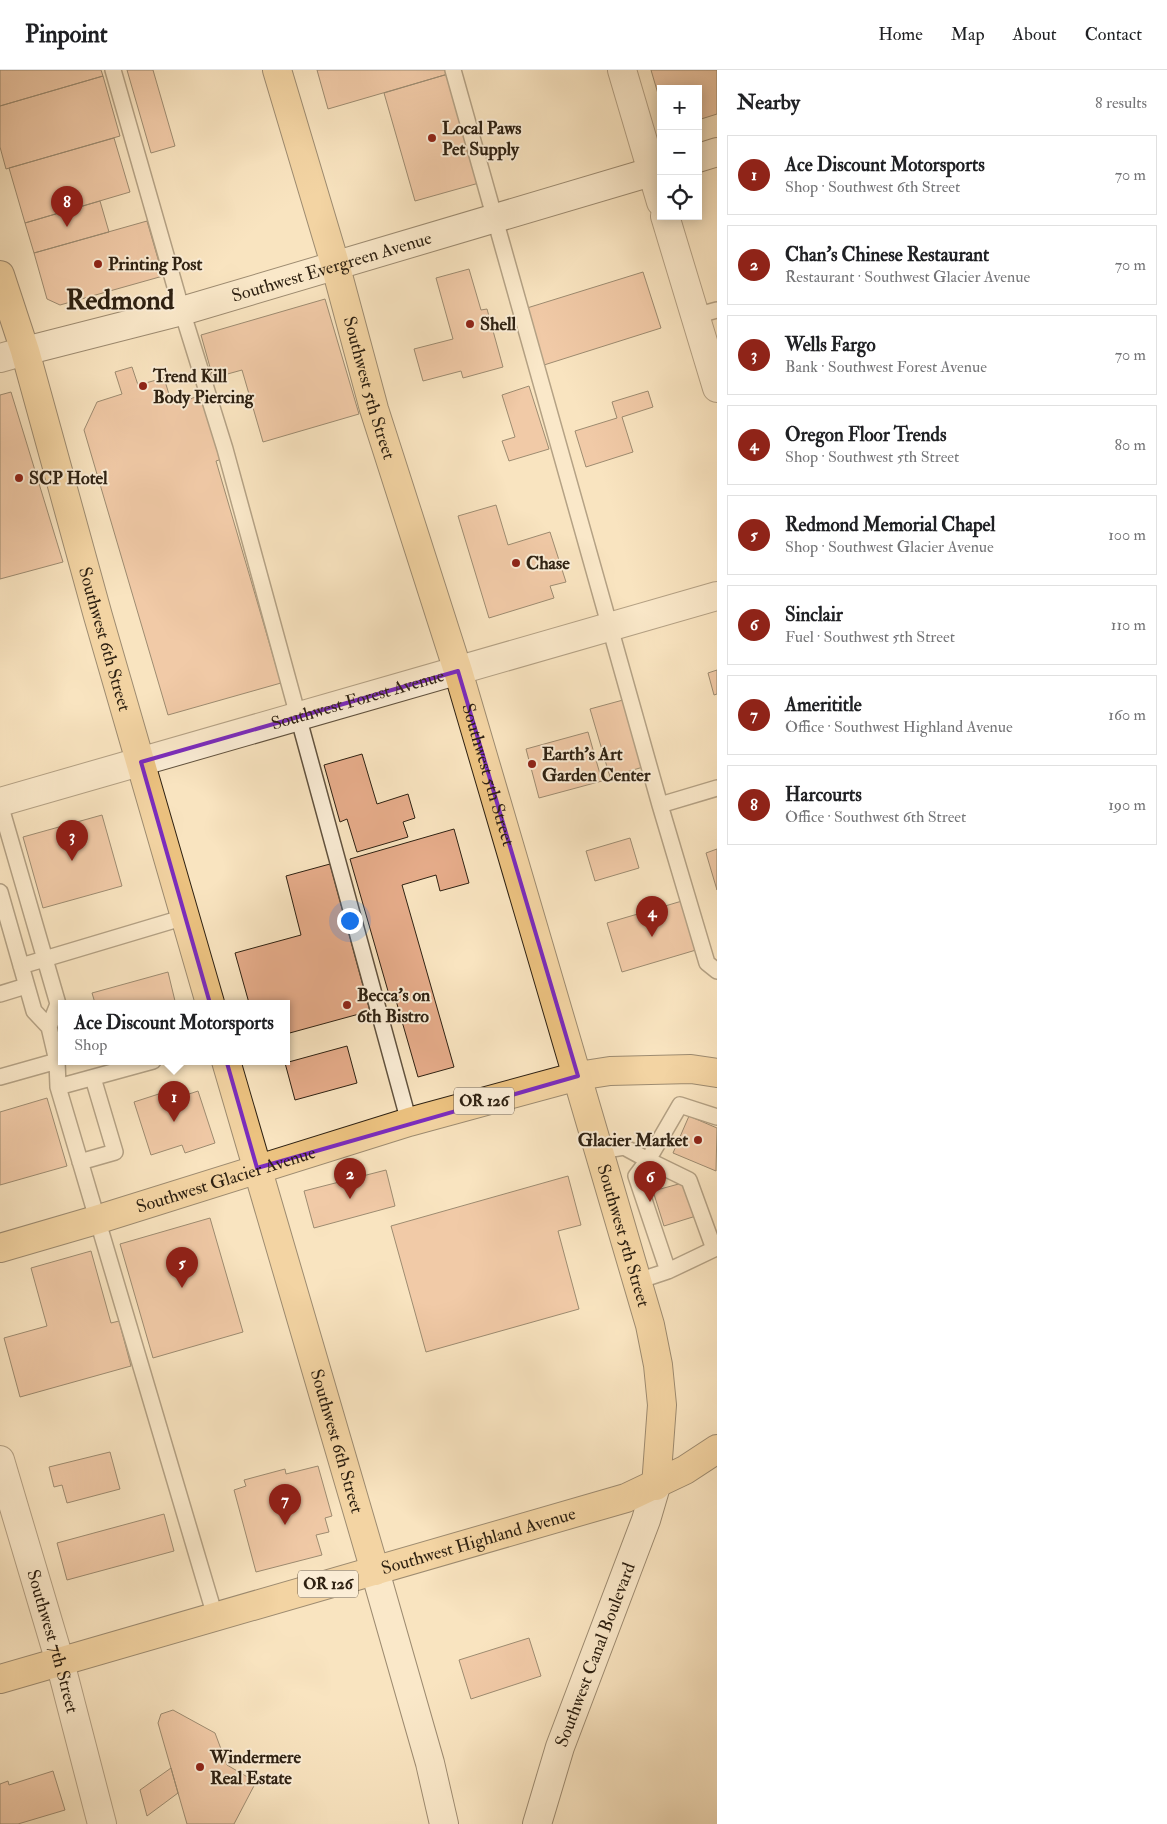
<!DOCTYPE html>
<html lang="en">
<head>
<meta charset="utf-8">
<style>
  body { margin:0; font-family:"IM FELL Double Pica",serif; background:#f2f2f2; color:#202124 }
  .controls { position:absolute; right:15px; top:15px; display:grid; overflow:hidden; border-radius:0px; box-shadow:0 2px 12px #0003 }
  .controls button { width:45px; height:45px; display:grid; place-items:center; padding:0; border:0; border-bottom:1px solid #e0e0e0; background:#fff; color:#202124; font:25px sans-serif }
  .you { position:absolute; left:349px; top:850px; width:18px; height:18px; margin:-12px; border:4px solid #fff; border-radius:50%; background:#1a73e8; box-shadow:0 0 0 8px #1a73e833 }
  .badge { display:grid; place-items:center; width:32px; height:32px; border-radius:50%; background:#8f2418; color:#fff; font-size:16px; font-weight:700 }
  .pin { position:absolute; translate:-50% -41px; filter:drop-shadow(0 1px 2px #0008) }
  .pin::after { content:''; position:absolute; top:26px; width:18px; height:15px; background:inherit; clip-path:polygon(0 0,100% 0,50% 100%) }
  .popup { position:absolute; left:58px; top:930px; width:232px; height:65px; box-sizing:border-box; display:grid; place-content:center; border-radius:0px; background:#fff; filter:drop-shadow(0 1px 4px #0005); font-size:16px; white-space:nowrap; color:#757577 }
  .popup b { font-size:19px; color:#202124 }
  .popup::after { content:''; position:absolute; left:50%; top:100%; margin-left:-10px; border:10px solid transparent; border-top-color:#fff }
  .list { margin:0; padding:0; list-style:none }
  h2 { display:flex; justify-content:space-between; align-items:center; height:65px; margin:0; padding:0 20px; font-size:21px }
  h2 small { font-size:16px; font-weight:400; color:#757577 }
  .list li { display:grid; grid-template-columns:32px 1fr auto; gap:15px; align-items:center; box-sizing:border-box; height:80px; margin:0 10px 10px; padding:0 10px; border:1px solid #e0e0e0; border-radius:0px }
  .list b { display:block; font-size:19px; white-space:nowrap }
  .list p { margin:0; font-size:16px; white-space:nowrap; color:#757577 }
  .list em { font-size:16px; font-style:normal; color:#757577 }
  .icon { flex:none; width:28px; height:28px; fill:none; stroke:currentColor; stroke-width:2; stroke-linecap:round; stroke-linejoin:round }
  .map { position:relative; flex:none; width:717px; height:1754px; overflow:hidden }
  header { display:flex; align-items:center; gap:30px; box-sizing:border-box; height:70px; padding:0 25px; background:#fff; border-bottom:1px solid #e0e0e0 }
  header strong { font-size:24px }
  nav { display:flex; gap:28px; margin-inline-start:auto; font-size:18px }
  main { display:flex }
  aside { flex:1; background:#fff }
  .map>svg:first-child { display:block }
</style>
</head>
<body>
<header>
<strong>Pinpoint</strong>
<nav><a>Home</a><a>Map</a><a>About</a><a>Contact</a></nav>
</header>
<main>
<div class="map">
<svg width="717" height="1754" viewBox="0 0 717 1754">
  <rect width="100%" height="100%" fill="#f9e4c0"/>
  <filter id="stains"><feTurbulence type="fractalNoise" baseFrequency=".004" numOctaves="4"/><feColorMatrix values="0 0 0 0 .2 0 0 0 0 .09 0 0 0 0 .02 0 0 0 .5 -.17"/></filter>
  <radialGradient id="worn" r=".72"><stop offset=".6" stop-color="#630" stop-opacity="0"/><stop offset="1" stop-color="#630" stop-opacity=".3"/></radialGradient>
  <path fill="#e6ac8a" stroke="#2e2112" d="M0,0H101L103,6L0,36Z
    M127,0H153L175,76L151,83Z
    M317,0H447L448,4L328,39Z
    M651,0H717V44L698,50V19H661V34Z
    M448,4L479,113L415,131L384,23Z
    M103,6L120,66L6,99L0,77V36Z
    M114,68L130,122L25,153L9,98Z
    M100,131L109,162L34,183L25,153Z
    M147,151L163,206L60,235L47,229L34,183Z
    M469,199L481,240L487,239L503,297L463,308L461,301L423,311L414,279L453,269L436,208Z
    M643,202L661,258L544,295L527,238Z
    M325,229L359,344L263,372L242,300L213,308L201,265Z
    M132,297L138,315L164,308L172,334L203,325L222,389L216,391L281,613L168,645L84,360L97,332L122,324L115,302Z
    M529,316L549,379L509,391L502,371L515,367L502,325Z
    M648,321L653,337L622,347L633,382L586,397L575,361L617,348L612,332Z
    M11,322L63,492L0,509V325Z
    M496,435L508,475L550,462L566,512L550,516L554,528L489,548L458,446Z
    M717,600V624L714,625L708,603Z
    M623,630L643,697L610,707L590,639Z
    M588,662L602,711L539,728L526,679Z
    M362,684L377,734L408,724L415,748L403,752L408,767L357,782L347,749L340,752L324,695Z
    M102,745L122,816L43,838L23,767Z
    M454,759L469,813L440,821L436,805L402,815L454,997L418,1007L395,927L390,928L350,789Z
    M630,768L639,798L595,811L586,781Z
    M717,779V820L706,783Z
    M330,794L370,941L286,964V933H249L235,883L301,865L286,806Z
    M682,831L696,880L622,902L607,853Z
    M168,902L175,931L165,933H95L92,923Z
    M347,976L357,1013L295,1030L285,993Z
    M168,1021L171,1030L198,1021L215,1073L185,1083L182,1075L151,1085L134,1032Z
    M47,1028L67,1096L0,1115V1042Z
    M689,1046L717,1058L716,1101L673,1083Z
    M386,1100L395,1136L314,1158L304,1121Z
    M568,1106L581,1155L558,1161L579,1239L426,1282L391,1156Z
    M686,1112L696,1146L664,1156L653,1121Z
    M210,1148L243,1262L153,1288L120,1174Z
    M91,1181L111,1253L119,1251L131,1296L20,1327L4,1268L47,1256L31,1198Z
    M110,1382L120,1419L67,1433L62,1415L54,1417L49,1397Z
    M318,1396L332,1446L325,1448L329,1462L316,1465L322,1485L256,1502L234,1420L246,1416L244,1410L285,1399L286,1404Z
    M164,1444L174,1481L67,1510L57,1473Z
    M529,1568L541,1606L471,1629L459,1590Z
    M173,1640L215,1663L227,1695L256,1712L234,1754H187L158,1653L161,1644Z
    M171,1698L178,1723L147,1746L140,1720Z
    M53,1701L65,1740L18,1754H0V1714L8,1711L9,1715Z"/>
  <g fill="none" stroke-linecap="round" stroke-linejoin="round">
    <defs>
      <path id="service" d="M113,0L182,241L225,379L409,1052
        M453,0L660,735L707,893L717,901
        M695,246L717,240
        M0,734L58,934L49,957
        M660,735L717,718
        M0,822L34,941L49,957L57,991L58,1017L215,1546
        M21,896L185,847
        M0,924L26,916
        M0,1007L57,991
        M58,1017L153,991
        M600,1081L624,1077L648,1090L636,1106L668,1201
        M80,1092L115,1082L93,1008
        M714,1179L689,1110L648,1090L680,1035L717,1047
        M638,1211L668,1201L714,1179L717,1173"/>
      <g id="minor">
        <path d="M622,0L661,132"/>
        <path d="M665,146L717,318"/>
        <path d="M0,288L25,281"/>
        <path id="s1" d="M0,732L717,526"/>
        <path id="s2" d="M0,1390L60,1592L102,1754"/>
      </g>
      <g id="secondary">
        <path d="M698,88L717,82"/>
        <path id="s3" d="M25,281L182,241L661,99"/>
        <path d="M375,1501L430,1693L444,1754"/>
        <path id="s4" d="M537,1754L560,1677L646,1450L656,1416"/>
      </g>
      <g id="primary">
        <path id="s5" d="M277,0L335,194L374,339L458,601L650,1255L658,1295L662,1335L656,1416"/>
        <path id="s6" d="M0,205L25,281L98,546L210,933"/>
        <path id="s7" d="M226,991L375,1501"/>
      </g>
      <g id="trunk">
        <path id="s8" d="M0,1178L96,1150L409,1052L578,1006L610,1001L691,999L717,1003"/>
        <path id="s9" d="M0,1609L626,1428L685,1400L717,1379"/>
      </g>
    </defs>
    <use href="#service" stroke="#61523e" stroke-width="18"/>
    <use href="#minor" stroke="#61523e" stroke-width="30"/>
    <use href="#secondary" stroke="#2e2112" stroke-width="30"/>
    <use href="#primary" stroke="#2e2112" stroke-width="30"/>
    <use href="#trunk" stroke="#2e2112" stroke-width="30"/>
    <use href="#service" stroke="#fbedd6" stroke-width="15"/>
    <use href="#minor" stroke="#fbedd6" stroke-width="28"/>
    <use href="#secondary" stroke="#fbedd6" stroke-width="28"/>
    <use href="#primary" stroke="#ecc280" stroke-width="28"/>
    <use href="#trunk" stroke="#ecc280" stroke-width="28"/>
  </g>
  <path d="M0 0H717V1754H0ZM458,601L578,1006L257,1098L141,692Z" fill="#f9e4c0" fill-opacity=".55" fill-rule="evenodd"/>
  <path fill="none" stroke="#7b2cbf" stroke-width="4" stroke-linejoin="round" d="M458,601L578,1006L257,1098L141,692Z"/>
  <g fill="#8f2418" stroke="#fbedd6" stroke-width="2">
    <circle cx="432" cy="68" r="5"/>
    <circle cx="98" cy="194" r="5"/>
    <circle cx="470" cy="254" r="5"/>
    <circle cx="143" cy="316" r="5"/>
    <circle cx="19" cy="408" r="5"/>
    <circle cx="516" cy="493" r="5"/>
    <circle cx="532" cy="694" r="5"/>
    <circle cx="347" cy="935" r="5"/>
    <circle cx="698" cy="1070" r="5"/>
    <circle cx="200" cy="1697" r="5"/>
  </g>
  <g text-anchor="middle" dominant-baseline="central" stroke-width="4" stroke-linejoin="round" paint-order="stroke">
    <g fill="#fbedd6" stroke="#6c5e4d" stroke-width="1">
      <rect x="454" y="1017.5" width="60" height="27" rx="4"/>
      <rect x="298" y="1500.5" width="60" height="27" rx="4"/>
    </g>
    <g font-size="16" font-weight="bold" fill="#2e2112">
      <text x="484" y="1031">OR 126</text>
      <text x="328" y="1514">OR 126</text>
    </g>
    <g font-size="18" font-weight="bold" fill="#2e2112" stroke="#fbedd6" text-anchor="start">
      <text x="442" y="58">Local Paws<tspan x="442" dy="21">Pet Supply</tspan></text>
      <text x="108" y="194">Printing Post</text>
      <text x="480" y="254">Shell</text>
      <text x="153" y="306">Trend Kill<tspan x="153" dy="21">Body Piercing</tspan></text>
      <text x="29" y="408">SCP Hotel</text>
      <text x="526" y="493">Chase</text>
      <text x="542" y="684">Earth's Art<tspan x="542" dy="21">Garden Center</tspan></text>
      <text x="357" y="925">Becca's on<tspan x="357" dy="21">6th Bistro</tspan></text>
      <text x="688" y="1070" text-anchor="end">Glacier Market</text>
      <text x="210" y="1687">Windermere<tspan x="210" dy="21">Real Estate</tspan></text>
    </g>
    <g font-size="18" fill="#2e2112" stroke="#fbedd6">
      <text stroke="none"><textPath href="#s3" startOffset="318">Southwest Evergreen Avenue</textPath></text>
      <text stroke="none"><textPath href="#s5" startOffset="331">Southwest 5th Street</textPath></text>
      <text stroke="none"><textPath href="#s6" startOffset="379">Southwest 6th Street</textPath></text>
      <text stroke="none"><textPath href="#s1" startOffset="372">Southwest Forest Avenue</textPath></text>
      <text stroke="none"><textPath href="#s5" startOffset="736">Southwest 5th Street</textPath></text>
      <text stroke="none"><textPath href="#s8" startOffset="236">Southwest Glacier Avenue</textPath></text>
      <text stroke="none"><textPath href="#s5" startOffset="1216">Southwest 5th Street</textPath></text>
      <text stroke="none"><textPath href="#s7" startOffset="396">Southwest 6th Street</textPath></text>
      <text stroke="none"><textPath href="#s9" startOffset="498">Southwest Highland Avenue</textPath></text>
      <text stroke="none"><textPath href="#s2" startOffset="189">Southwest 7th Street</textPath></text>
      <text stroke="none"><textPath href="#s4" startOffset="179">Southwest Canal Boulevard</textPath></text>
    </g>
    <g font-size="28" font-weight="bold" fill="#2e2112" stroke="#fbedd6">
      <text x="120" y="230">Redmond</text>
    </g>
  </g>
  <rect width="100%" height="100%" filter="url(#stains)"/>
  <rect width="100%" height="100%" fill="url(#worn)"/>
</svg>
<div class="controls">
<button>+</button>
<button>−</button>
<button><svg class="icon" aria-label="locate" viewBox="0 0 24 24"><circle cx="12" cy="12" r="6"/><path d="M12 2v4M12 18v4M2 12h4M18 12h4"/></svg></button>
</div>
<div class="you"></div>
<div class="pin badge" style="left:174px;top:1052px">1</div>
<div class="popup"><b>Ace Discount Motorsports</b>Shop</div>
<div class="pin badge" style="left:350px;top:1129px">2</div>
<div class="pin badge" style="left:72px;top:791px">3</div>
<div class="pin badge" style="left:652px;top:867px">4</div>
<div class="pin badge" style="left:182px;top:1218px">5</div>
<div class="pin badge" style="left:650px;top:1132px">6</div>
<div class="pin badge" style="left:285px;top:1455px">7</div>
<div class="pin badge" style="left:67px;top:157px">8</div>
</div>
<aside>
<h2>Nearby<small>8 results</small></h2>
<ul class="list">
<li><span class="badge">1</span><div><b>Ace Discount Motorsports</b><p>Shop · Southwest 6th Street</p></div><em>70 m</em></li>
<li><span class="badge">2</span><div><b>Chan's Chinese Restaurant</b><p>Restaurant · Southwest Glacier Avenue</p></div><em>70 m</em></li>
<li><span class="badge">3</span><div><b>Wells Fargo</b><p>Bank · Southwest Forest Avenue</p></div><em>70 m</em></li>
<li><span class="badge">4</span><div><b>Oregon Floor Trends</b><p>Shop · Southwest 5th Street</p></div><em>80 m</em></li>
<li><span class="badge">5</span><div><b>Redmond Memorial Chapel</b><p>Shop · Southwest Glacier Avenue</p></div><em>100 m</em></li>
<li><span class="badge">6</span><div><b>Sinclair</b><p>Fuel · Southwest 5th Street</p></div><em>110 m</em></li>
<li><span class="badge">7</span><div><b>Amerititle</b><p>Office · Southwest Highland Avenue</p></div><em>160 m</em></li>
<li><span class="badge">8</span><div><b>Harcourts</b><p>Office · Southwest 6th Street</p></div><em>190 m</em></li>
</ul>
</aside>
</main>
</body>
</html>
